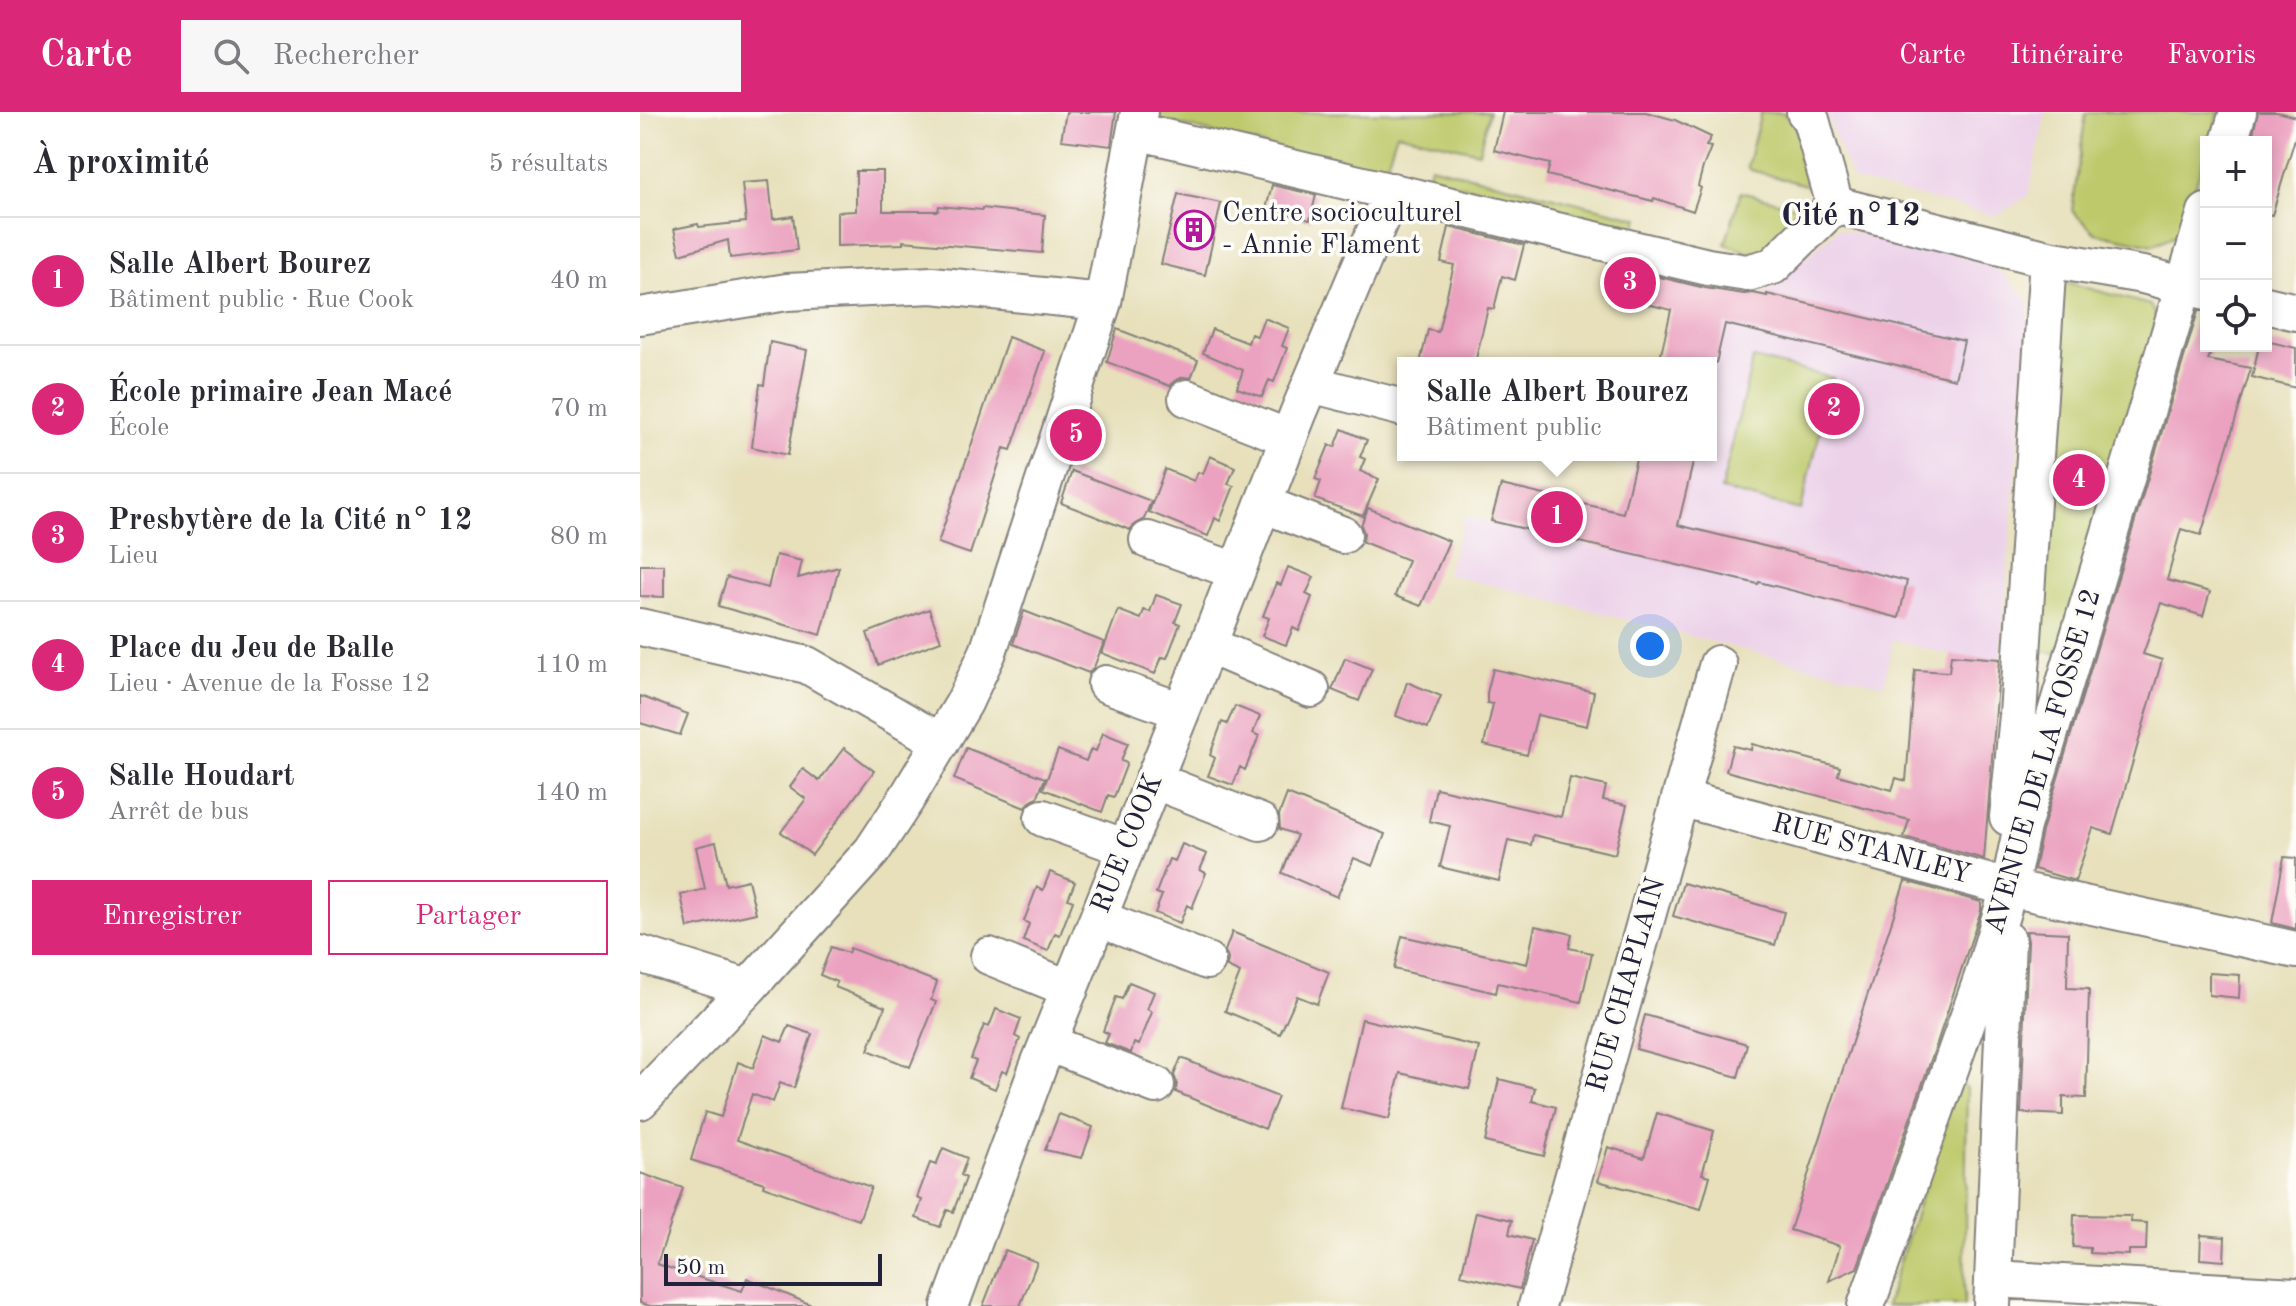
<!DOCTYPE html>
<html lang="fr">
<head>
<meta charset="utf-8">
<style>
  body { margin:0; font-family:"Old Standard TT",serif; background:#f7f7f7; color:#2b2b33 }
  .controls { position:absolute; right:24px; top:24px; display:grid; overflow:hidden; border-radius:0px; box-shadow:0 4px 12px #0003 }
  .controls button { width:72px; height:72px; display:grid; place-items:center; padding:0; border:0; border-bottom:2px solid #e1e1e2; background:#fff; color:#2b2b33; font:40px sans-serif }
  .scale { position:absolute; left:24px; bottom:20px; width:218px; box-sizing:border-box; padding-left:8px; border:4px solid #22223b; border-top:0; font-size:22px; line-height:28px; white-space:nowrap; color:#22223b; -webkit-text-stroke:6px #fdfcf7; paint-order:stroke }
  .you { position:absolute; left:1010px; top:534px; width:28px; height:28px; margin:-20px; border:6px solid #fff; border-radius:50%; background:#1a73e8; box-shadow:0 0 0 12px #1a73e833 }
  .badge { display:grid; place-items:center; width:52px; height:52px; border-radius:50%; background:#db2777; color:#fff; font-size:26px; font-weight:700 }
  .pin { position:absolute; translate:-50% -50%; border:4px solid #fff; box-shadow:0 2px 8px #0006 }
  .popup { position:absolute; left:757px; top:245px; width:320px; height:104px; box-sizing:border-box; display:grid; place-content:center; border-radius:0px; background:#fff; filter:drop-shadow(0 2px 6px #0005); font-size:26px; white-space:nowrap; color:#7c7c81 }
  .popup b { font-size:30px; color:#2b2b33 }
  .popup::after { content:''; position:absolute; left:50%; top:100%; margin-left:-16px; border:16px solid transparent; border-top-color:#fff }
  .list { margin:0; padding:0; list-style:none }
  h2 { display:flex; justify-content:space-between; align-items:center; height:104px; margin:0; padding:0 32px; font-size:34px }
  h2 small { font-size:26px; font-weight:400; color:#7c7c81 }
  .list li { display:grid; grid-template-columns:52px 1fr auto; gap:24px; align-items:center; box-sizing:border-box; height:128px; padding:0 32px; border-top:2px solid #e1e1e2 }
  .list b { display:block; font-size:30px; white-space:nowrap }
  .list p { margin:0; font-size:26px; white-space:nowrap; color:#7c7c81 }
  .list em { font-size:26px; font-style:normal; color:#7c7c81 }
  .actions { display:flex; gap:16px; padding:24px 32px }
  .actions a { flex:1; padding:18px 0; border:2px solid #db2777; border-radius:0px; text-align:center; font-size:28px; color:#db2777 }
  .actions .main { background:#db2777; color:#fff }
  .icon { flex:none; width:44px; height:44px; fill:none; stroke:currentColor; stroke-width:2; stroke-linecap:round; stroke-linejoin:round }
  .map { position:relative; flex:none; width:1656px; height:1194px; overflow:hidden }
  header { display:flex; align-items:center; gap:48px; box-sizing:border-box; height:112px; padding:0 40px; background:#db2777; color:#fff }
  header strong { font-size:38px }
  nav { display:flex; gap:44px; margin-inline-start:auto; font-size:28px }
  .search { width:560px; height:72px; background:#f7f7f7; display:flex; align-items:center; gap:20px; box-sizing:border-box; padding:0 28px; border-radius:0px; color:#7c7c81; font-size:30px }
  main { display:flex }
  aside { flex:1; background:#fff }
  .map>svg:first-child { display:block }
</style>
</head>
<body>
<header>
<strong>Carte</strong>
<div class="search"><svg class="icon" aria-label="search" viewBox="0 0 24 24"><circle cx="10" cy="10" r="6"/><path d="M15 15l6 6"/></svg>Rechercher</div>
<nav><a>Carte</a><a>Itinéraire</a><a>Favoris</a></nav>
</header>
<main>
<aside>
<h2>À proximité<small>5 résultats</small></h2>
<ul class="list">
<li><span class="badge">1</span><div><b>Salle Albert Bourez</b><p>Bâtiment public · Rue Cook</p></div><em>40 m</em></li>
<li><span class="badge">2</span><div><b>École primaire Jean Macé</b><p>École</p></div><em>70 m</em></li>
<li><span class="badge">3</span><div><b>Presbytère de la Cité n° 12</b><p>Lieu</p></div><em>80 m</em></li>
<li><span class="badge">4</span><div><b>Place du Jeu de Balle</b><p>Lieu · Avenue de la Fosse 12</p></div><em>110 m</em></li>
<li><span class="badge">5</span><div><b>Salle Houdart</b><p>Arrêt de bus</p></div><em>140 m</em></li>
</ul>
<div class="actions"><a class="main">Enregistrer</a><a>Partager</a></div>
</aside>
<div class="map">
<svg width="1656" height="1194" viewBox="0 0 1656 1194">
  <rect width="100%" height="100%" fill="#fdfcf7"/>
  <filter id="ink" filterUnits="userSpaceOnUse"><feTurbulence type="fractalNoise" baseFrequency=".0125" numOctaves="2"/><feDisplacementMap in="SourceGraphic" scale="16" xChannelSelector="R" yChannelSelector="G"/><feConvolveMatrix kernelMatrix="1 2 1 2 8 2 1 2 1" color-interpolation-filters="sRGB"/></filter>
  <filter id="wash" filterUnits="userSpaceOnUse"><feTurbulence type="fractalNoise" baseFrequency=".006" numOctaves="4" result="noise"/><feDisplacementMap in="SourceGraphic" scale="32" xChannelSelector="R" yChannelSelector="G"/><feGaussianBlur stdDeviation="1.8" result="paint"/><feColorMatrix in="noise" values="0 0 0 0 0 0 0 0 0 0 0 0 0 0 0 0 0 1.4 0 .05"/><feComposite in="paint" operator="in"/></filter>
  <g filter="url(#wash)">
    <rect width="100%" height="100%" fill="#e7e0bb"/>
    <path fill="#ecd1e9" d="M1185,0H1406L1388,84L1356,104L1213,68Z
      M1198,117L1351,150L1390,190L1360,549L1314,544L1253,528L1244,573L806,462L825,404L974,439L997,343H1071V251H1018L1039,163L1122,184Z"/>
    <path fill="#bdc96b" stroke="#707653" stroke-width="2" d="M518,0L546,1L849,0L839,40L757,21L743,63L517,7Z
      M1121,0L1143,1L1154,11L1173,61L1169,74L1111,58L1107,55Z
      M1446,0H1579L1570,30H1566V41L1540,121L1513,133L1455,121L1432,99Z
      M790,54L999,106L996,116L787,65Z
      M1101,80L1165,97L1121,141L1107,140L1085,132Z
      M1422,169L1510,193L1517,206L1422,542L1391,538Z
      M1113,246L1193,266L1161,398L1081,378Z
      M1317,969L1327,976L1324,1194H1246Z"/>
    <g id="blocks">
      <path fill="#eba2c0" d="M426,0H476L471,34L421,28Z
        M863,0H1006L1035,8L1071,25L1066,34L1071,35L1063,55L1058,74L1061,76L1053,99L1014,86L1013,89L907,63L910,52L854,38Z
        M1618,0H1637L1656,5V23L1632,103L1626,102V30H1611Z
        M216,59H243V99H298L299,94L342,98V96L405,103L402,141L263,129V132L197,134V100L216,99Z
        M129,69L133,107L153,104L157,138L90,146L88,128L40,142L34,117L58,112L59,115L106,110L102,71Z
        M632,73L676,83L670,108L626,97Z
        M538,82L581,91L565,163L521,152Z
        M809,115L884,133L875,168L862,164L854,197L848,196L835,251H780L788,218L798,220L814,153L801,150Z
        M978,155L1065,176L1104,182L1113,181L1127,184V182L1324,229L1315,267L1085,212L1076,251H1019L1031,198L963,181L968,159L976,161Z
        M1558,199H1566V234H1573L1568,248L1611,256L1561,423L1541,417L1527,468L1570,480L1563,504L1521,491L1503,542L1522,548L1472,722L1453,716L1435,769L1394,757L1402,719Z
        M624,206L649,216L642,234L647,236L634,270L629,268L622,285L597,276L603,258L563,241L572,217L608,231L611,222L617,224Z
        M477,217L558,248L551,266L543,265L535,269L530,274L467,250Z
        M368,225L405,239L371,338L364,336L330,442L298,431Z
        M1626,229L1656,236V276L1612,265L1619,234H1626Z
        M130,230L167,238L148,343L112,335L120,272L124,273Z
        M702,317L727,328L720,345L725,347L720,359L739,367L723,404L675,387L681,369L675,367L689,333L695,335Z
        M997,343H1055L1038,413L1267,469L1259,506L1119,470L1118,472L851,409L861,373L983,401Z
        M570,344L595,355L588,372L594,374L580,409L575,406L568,424L509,400L525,357L554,369L558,360L563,362Z
        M432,359L511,389L504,407L495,412L490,418L421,391Z
        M728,396L809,429L781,494L755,484L768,448L723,430L724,421L721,413Z
        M136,443L162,449L158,466L199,455L181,523L78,494L87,465L128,476Z
        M0,453H24V485L0,484Z
        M648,455L674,465L666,482L672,485L659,519L653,516L646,533L622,524L629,506L623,504L636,471L641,473Z
        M516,483L542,492L535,510L540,512L527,546L522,545L515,562L462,541L478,498L501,507L504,498L510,500Z
        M289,497L301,529L238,553L227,521Z
        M384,499L464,530L454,555L449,561L373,532Z
        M1311,543L1360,547L1344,747L1264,725L1269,708L1086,659L1093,634L1111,638L1112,632L1200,655L1198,663L1252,678L1256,666L1266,669L1275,558L1309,560Z
        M705,546L732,557L719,589L692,578Z
        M853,557L954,580L947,614L897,603L887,643L844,633L853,592L847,591V581Z
        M767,570L801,584L788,616L756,604Z
        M0,584L48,602L40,623L0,611Z
        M595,594L620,604L613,621L619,624L605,658L600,655L593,673L568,664L575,646L570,643L582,610L587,612Z
        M463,621L488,631L481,649L487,651L474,685L468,683L462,700L403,677L418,638L446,649L451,637L456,639Z
        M204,636L234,659L172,743L141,720L166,687L150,675L163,657L179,669Z
        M326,636L405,666L397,686L390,690L385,696L314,667Z
        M930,666L966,674L963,688L987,693L975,742L893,723L891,733L868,728L859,769L800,755L810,714L789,709L796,676L921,705Z
        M647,682L745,722L733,754L714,746L697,785L642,761L657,723L640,717L639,703Z
        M76,730L86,773L108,768L116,801L48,816L41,783L65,777L56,735Z
        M542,732L567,742L560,758L566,761L552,796L547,793L540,811L515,801L522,783L516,781L529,747L535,749Z
        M1644,745L1656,746V817L1632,811Z
        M410,760L435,770L428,787L433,789L420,823L415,821L408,839L383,829L389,812L384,809L397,775L403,778Z
        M1265,769L1341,790V798L1297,931L1217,1156L1189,1169L1200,1134L1150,1118Z
        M1043,771L1144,800L1135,833L1033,804Z
        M895,814L932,822L929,836L952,841L941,890L858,871L856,881L754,857L762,824L887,852Z
        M1386,819L1428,821L1427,876L1449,877L1446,986L1423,985V1003L1381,1001L1388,829Z
        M592,820L689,860L677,892L657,884L640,922L585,899L600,861L587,855L588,847L585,839Z
        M191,835L208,841L210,836L297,870L291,888L296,890L270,955L228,938L245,895L195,875L197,870L180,863Z
        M1569,861L1600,863L1599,886L1569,883Z
        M489,870L514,880L507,897L512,900L499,933L494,931L491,941L465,931L469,922L463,919L476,885L482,887Z
        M356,897L381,907L375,924L380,927L367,961L362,959L355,977L329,966L336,949L331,947L344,913L349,915Z
        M1005,903L1107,932L1098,965L996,937Z
        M722,907L839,935L829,977L760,961L749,1007L701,996Z
        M149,914L172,922L154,976L140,971L133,990L112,982L97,1028L231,1075L219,1108L123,1074L124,1071L51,1048L65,1000L81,1005L98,950L113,956L125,923L142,930Z
        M541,946L638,985L625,1017L536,980L537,971L534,963Z
        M859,967L895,976L892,989L916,995L904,1044L845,1030Z
        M1017,1001L1074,1019L1062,1062L1070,1064L1061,1097L958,1069L968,1035L1004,1046Z
        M419,1002L453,1015L442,1046L405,1038Z
        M303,1036L327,1046L321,1063L326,1066L313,1100L307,1098L300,1115L276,1106L282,1088L277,1086L290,1051L296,1053Z
        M0,1061L43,1076L17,1152L102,1179L107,1166L174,1194H10L0,1191Z
        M836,1100L872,1108L869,1122L892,1128L880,1177L821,1163Z
        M1434,1103L1491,1104V1110L1507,1111L1506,1138H1489V1143L1450,1141V1136L1433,1135Z
        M1561,1123L1585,1125L1584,1149L1560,1147Z
        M365,1138L397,1150L380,1194H343Z"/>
    </g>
  </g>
  <g filter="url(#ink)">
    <use href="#blocks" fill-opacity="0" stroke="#84817b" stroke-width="2"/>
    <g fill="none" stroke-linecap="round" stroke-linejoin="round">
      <defs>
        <path id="minor" d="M1165,0L1171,8L1195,93
          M496,19L1068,155L1107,161L1133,154L1195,93
          M1589,30L1598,0
          M1195,93L1408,147L1503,163L1566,179
          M1626,193L1656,200
          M0,204L147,180L292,173L463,190
          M671,272L763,296
          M547,286L649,326
          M623,392L703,423
          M508,428L596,459
          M0,515L167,553L301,630
          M568,533L671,577
          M466,572L541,599
          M513,668L620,710
          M1040,686L1369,776L1656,838
          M1368,705L1378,603L1408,147
          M403,706L486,736
          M458,806L567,849
          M0,842L108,876
          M349,844L430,877
          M408,931L516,973
          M0,989L108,876L232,739L267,686L324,591L348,540L463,190L499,0
          M1353,1167L1656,1184
          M310,1194L398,955L568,533L658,302L752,79
          M897,1194L1078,552
          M1226,1194L1342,867L1369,776L1382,714L1566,100
          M1352,1194L1367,828"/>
      </defs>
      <use href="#minor" stroke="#84817b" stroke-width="40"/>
      <use href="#minor" stroke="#fff" stroke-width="36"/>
    </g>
  </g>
  <defs>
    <symbol id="building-ring" viewBox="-11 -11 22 22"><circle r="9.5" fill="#fdfcf7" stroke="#b5179e" stroke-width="1.5"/><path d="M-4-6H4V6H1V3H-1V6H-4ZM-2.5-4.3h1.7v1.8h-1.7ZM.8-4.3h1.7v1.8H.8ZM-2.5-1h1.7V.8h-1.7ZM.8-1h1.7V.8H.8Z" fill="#b5179e"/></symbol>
  </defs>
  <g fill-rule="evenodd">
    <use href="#building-ring" x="532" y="96" width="44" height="44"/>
  </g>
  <g text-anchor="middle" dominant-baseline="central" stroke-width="7" stroke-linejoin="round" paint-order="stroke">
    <g font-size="28" fill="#22223b" stroke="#fdfcf7" text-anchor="start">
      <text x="582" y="102">Centre socioculturel<tspan x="582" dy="32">- Annie Flament</tspan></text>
    </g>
    <g font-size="28" fill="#22223b" stroke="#fdfcf7">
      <text transform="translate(1404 650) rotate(-74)">AVENUE DE LA FOSSE 12</text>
      <text transform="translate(488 732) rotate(-68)">RUE COOK</text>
      <text transform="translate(1231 738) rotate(15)">RUE STANLEY</text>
      <text transform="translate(987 873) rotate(-74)">RUE CHAPLAIN</text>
    </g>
    <g font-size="32" font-weight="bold" fill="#22223b" stroke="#fdfcf7">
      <text x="1211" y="105">Cité n°12</text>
    </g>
  </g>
</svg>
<div class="controls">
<button>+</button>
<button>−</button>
<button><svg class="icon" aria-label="locate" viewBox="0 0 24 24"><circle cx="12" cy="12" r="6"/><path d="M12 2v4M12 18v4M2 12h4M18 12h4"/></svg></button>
</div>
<div class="scale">50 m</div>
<div class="you"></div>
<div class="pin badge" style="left:917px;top:405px">1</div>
<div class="popup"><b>Salle Albert Bourez</b>Bâtiment public</div>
<div class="pin badge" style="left:1194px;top:297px">2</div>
<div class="pin badge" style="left:990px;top:171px">3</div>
<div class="pin badge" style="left:1439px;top:368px">4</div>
<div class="pin badge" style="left:436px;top:323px">5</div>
</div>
</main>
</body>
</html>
